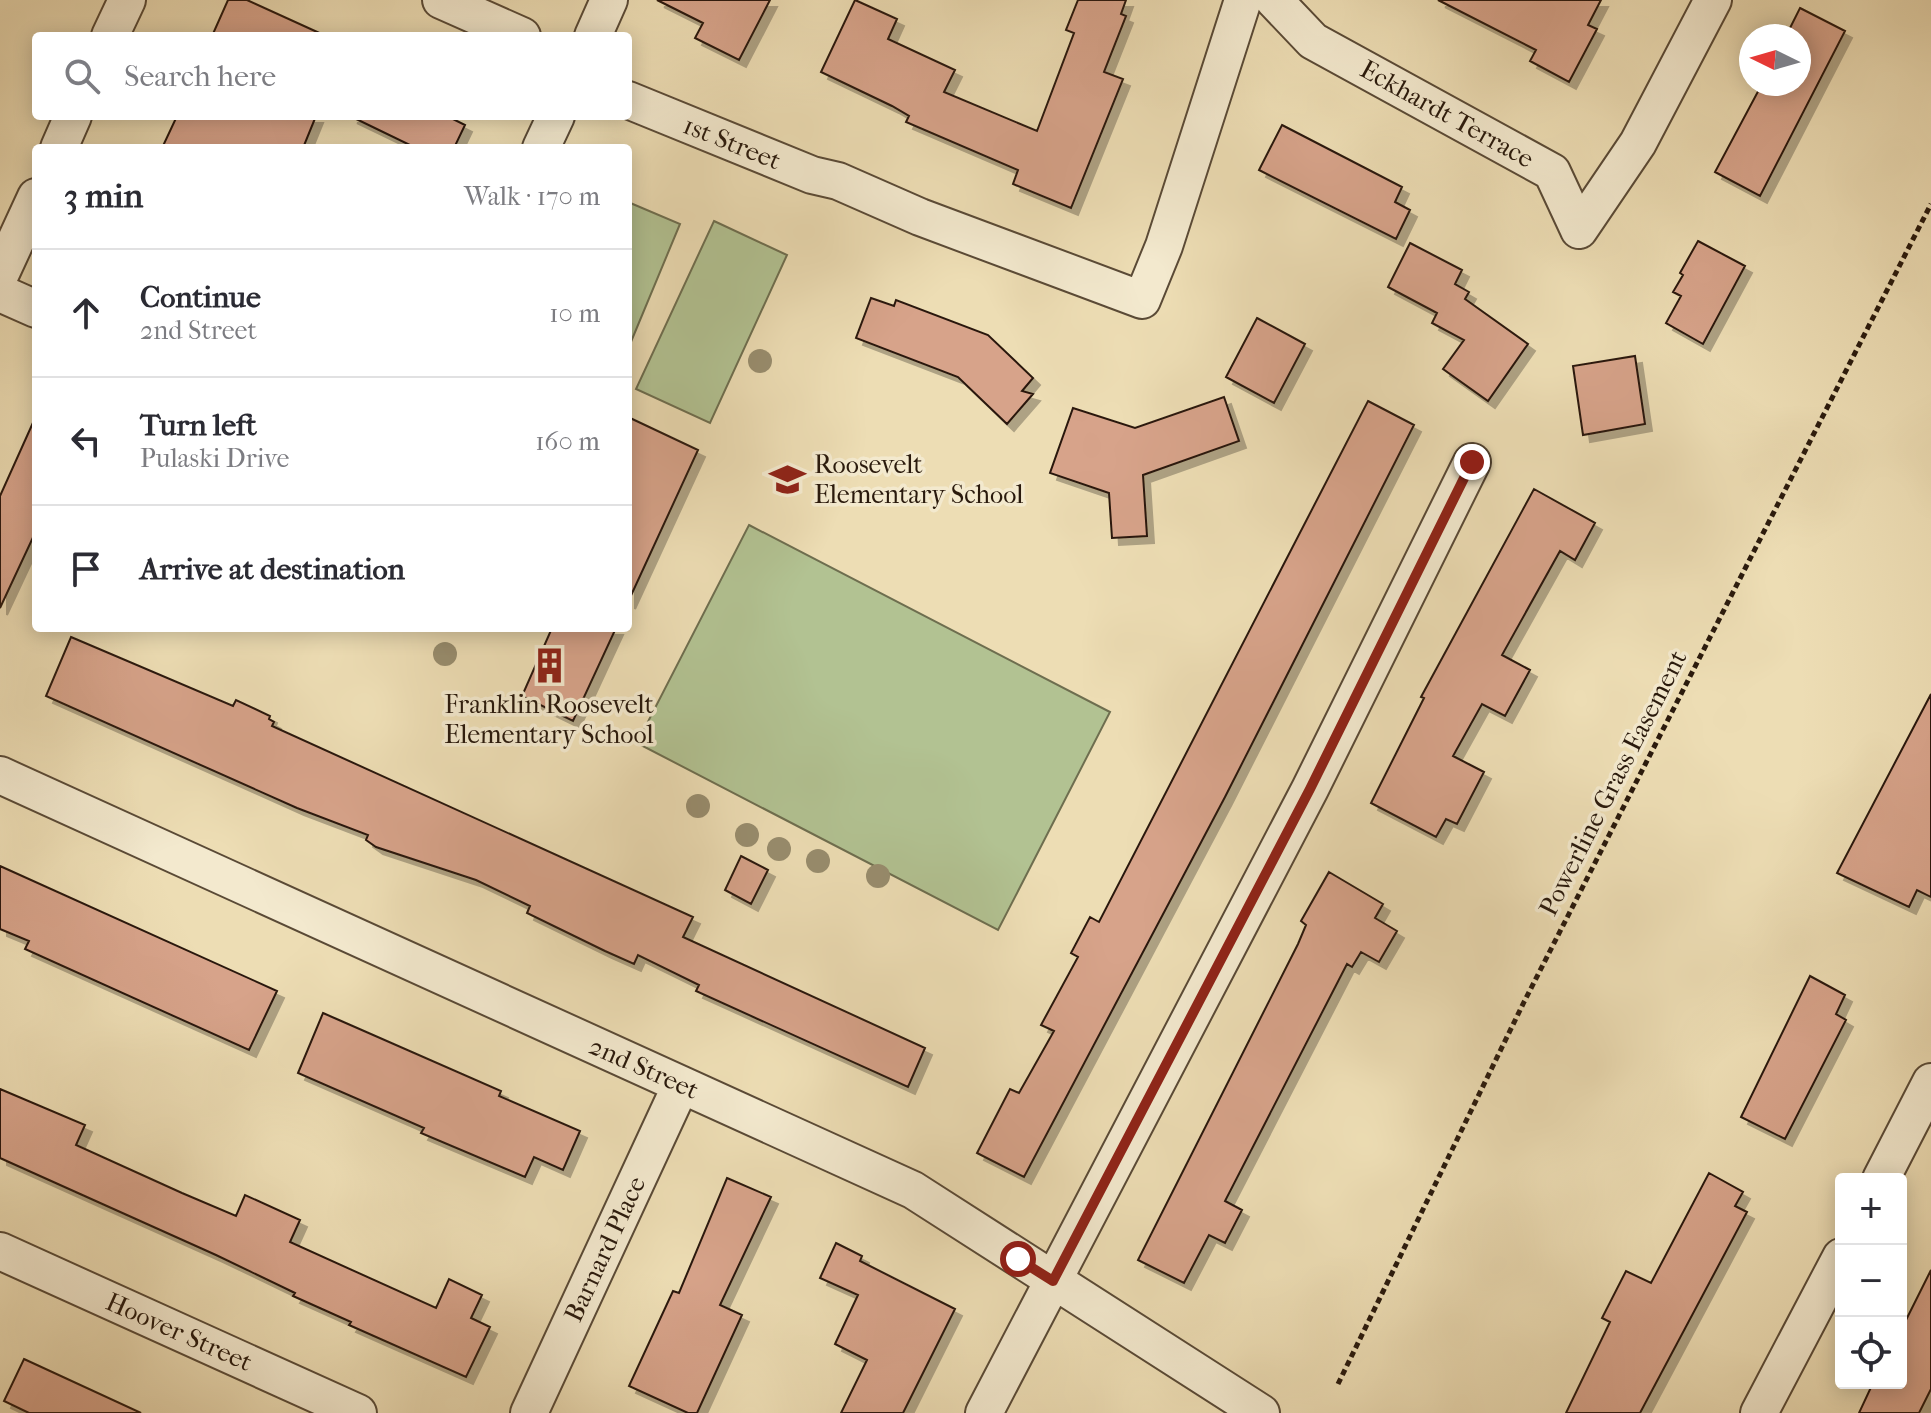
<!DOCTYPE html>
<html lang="en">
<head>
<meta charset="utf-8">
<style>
  body { margin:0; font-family:"IM FELL French Canon",serif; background:#f7f7f7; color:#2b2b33 }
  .controls { position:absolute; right:24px; bottom:24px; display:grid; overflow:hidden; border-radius:8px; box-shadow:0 4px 20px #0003 }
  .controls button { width:72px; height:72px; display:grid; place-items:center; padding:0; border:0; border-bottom:2px solid #e1e1e2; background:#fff; color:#2b2b33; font:40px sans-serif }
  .compass { position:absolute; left:1739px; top:24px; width:72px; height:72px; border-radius:50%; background:#fff; box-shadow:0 4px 20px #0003; rotate:275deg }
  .stop { position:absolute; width:24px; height:24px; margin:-18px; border:6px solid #8f2418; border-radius:50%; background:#fff }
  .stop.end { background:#8f2418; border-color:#fff; box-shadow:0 2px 8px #0008 }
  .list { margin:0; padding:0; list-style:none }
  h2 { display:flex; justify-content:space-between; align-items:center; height:104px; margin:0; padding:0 32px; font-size:34px }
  h2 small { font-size:26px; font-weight:400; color:#7c7c81 }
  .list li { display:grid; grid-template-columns:52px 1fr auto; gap:24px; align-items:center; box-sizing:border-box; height:128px; padding:0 32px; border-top:2px solid #e1e1e2 }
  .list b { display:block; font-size:30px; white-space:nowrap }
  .list p { margin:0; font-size:26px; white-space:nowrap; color:#7c7c81 }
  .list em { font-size:26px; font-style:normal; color:#7c7c81 }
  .icon { flex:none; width:44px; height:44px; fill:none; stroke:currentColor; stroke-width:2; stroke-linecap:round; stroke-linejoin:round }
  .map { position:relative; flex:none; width:1931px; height:1413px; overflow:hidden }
  .search { position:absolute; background:#fff; box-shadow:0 4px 20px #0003; left:32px; top:32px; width:600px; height:88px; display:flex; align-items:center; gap:20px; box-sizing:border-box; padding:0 28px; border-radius:8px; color:#7c7c81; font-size:30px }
  .panel { position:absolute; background:#fff; box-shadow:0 4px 20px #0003; left:32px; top:144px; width:600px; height:488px; border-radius:8px }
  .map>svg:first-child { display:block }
</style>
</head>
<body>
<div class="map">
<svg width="1931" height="1413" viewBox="0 0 1931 1413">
  <defs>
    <filter id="shadow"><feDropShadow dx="7" dy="7" stdDeviation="0" flood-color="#0004"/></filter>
  </defs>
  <rect width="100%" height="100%" fill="#edddb4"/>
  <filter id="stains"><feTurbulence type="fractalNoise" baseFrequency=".0025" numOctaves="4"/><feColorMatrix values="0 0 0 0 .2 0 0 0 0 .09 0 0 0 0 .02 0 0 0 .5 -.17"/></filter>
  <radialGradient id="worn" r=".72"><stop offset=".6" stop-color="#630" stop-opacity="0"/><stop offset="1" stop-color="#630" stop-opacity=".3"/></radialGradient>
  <path fill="#b2c292" stroke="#6e6e4f" stroke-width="2" d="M628,202L680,224L628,349Z
    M714,221L787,255L710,423L636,389Z
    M749,525L1110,712L998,930L637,743Z"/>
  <path fill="#d7a38a" stroke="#29190c" stroke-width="2" filter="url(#shadow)" d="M228,0H247L326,36H212Z
    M657,0H770L739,60L695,38L703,23Z
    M855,0L897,19L888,39L955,70L944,92L1037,131L1074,33L1066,30L1078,0H1126L1121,14L1126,16L1104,72L1123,79L1071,208L1013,184L1018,170L906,122L909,116L892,106L821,72Z
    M1438,0H1601L1588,25L1597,29L1569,82L1530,61L1536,50Z
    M1800,8L1845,31L1760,196L1715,172L1762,84H1799V36H1786Z
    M177,116H316L303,148H162Z
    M350,116H447L465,125L454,148H416Z
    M1282,125L1402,187L1395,202L1410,210L1396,239L1259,170Z
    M1698,241L1745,266L1703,344L1666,323L1681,296L1673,292L1683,275L1680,273Z
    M1410,243L1462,270L1455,284L1469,292L1465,299L1528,344L1488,401L1443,369L1464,340L1432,323L1437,313L1388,287Z
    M871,298L894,306L896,300L988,335L1033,378L1022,391L1033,394L1007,424L958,377L856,338Z
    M1257,318L1305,344L1274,403L1226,377Z
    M1635,356L1645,424L1583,435L1573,366Z
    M1224,397L1239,441L1143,475L1147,536L1112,538L1109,493L1050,473L1073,408L1135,428Z
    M1368,401L1414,425L1225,797L1024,1177L977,1153L1010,1089L1019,1093L1054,1031L1041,1025L1078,957L1071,953L1090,917L1099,922Z
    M36,416V531L0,608V496Z
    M628,417L698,450L628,602Z
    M1534,489L1595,523L1575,560L1560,551L1502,655L1530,670L1505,716L1482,704L1453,756L1484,772L1457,824L1446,819L1436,837L1371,803L1424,698L1421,697Z
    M552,628H616L573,721L522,696Z
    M71,637L233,706L236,700L270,716L269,719L274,722L272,726L693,917L683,937L925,1048L908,1087L696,991L699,985L638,955L634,964L605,951L527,913L530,906L476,880L376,847L366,840L368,835L297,808L46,696Z
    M1931,694V897L1917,890L1909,907L1837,873Z
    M741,856L768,870L751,904L725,890Z
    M0,866L277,991L249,1050L25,949L29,941L0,929Z
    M1329,872L1383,904L1375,918L1397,931L1379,962L1361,952L1352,967L1347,964L1225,1201L1242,1210L1225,1243L1209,1235L1184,1283L1138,1260L1298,944L1306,925L1301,921Z
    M1810,976L1845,995L1836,1014L1846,1020L1785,1139L1741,1117Z
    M323,1013L501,1091L499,1096L580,1131L563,1170L534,1157L525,1177L421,1133L424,1128L298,1073Z
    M0,1089L85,1125L76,1145L182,1193L236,1216L245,1195L300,1220L290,1242L436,1308L449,1279L482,1295L471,1318L490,1327L466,1377L349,1325L351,1322L293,1296L295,1293L216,1255L0,1158Z
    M1709,1173L1743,1192L1735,1206L1747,1212L1640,1413H1566L1610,1322L1602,1318L1626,1271L1651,1283Z
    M727,1178L771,1197L720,1305L742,1315L697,1413H688L629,1386L673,1291L679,1293Z
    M836,1243L862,1256L860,1261L955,1309L903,1413H841L867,1360L835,1344L858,1295L820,1278Z
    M1931,1270V1389L1919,1413H1859L1873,1383H1901V1330Z
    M24,1359L141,1413H29L4,1401Z"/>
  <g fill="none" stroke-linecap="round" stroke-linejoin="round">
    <defs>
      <path id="minor" d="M441,0L522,36
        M1274,0L1313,41L1552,172L1579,230
        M110,36L127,0
        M593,36L609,0
        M628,100L812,175L838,181L920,217L1142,300L1164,246L1243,0
        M59,148L73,116
        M541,148L556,116
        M1579,230L1638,143L1713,0
        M0,275L36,197
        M0,293L36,309
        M0,775L913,1190L1261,1413
        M1881,1179L1931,1082
        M0,1251L358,1413
        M529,1413L681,1085
        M984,1413L1310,789L1472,462
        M1759,1413L1841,1257"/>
    </defs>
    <use href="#minor" stroke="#5a4a36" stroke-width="40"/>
    <path stroke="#29190c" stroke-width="5" stroke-dasharray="6 4" stroke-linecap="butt" d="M372,628H389
      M1338,1384L1524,1002L1931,204"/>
    <use href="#minor" stroke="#f3e9ce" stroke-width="36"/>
  </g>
  <g fill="#988d6e">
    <circle cx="760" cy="361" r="12"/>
    <circle cx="445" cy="654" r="12"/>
    <circle cx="698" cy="806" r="12"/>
    <circle cx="747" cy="835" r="12"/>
    <circle cx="779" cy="849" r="12"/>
    <circle cx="818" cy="861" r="12"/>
    <circle cx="878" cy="876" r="12"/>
  </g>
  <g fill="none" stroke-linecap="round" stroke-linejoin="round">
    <path stroke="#8f2418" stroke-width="10" d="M1018,1259L1053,1281L1310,789L1472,462"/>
  </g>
  <defs>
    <symbol id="school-bare" viewBox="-9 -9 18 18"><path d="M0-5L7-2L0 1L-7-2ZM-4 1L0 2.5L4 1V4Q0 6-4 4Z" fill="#8f2418" stroke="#f3e9ce" stroke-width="2.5" paint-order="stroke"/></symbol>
    <symbol id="building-bare" viewBox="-9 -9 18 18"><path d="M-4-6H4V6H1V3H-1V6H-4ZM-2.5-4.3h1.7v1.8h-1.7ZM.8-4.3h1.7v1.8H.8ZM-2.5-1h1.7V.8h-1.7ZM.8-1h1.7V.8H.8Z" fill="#8f2418" stroke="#f3e9ce" stroke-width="2.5" paint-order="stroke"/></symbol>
  </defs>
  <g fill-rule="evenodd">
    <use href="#school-bare" x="762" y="454" width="51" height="51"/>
    <use href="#building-bare" x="524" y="640" width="51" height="51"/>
  </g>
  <g text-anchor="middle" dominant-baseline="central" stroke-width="7" stroke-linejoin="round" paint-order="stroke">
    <g font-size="26" fill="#29190c" stroke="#f3e9ce">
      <text transform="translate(1447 114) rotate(29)">Eckhardt Terrace</text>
      <text transform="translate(732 143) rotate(22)">1st Street</text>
      <text transform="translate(1613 783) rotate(-63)">Powerline Grass Easement</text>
      <text transform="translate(644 1068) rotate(24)">2nd Street</text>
      <text transform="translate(605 1249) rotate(-65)">Barnard Place</text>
      <text transform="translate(179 1332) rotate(24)">Hoover Street</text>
    </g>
    <g font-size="26" fill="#29190c" stroke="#f3e9ce" text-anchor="start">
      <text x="814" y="464">Roosevelt<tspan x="814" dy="30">Elementary School</tspan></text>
      <text x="549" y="704" text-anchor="middle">Franklin Roosevelt<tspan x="549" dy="30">Elementary School</tspan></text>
    </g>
  </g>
  <rect width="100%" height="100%" filter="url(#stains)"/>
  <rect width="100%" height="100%" fill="url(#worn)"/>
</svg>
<div class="controls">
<button>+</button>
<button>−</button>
<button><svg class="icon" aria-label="locate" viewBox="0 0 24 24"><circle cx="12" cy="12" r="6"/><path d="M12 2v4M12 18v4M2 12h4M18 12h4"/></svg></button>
</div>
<svg class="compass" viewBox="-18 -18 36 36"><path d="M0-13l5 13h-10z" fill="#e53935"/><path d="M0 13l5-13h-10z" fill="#7c7c81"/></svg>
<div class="stop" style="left:1018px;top:1259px"></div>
<div class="stop end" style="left:1472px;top:462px"></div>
<div class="search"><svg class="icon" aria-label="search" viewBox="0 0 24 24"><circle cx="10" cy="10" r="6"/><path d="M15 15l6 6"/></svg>Search here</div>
<section class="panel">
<h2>3 min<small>Walk · 170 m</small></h2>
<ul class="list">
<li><svg class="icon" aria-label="ahead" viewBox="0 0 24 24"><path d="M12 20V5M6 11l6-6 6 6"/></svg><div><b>Continue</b><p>2nd Street</p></div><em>10 m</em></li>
<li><svg class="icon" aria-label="left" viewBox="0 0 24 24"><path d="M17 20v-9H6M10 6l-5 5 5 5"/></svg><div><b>Turn left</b><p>Pulaski Drive</p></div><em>160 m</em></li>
<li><svg class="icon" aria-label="arrive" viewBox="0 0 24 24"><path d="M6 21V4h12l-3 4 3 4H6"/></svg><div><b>Arrive at destination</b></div></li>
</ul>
</section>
</div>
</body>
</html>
